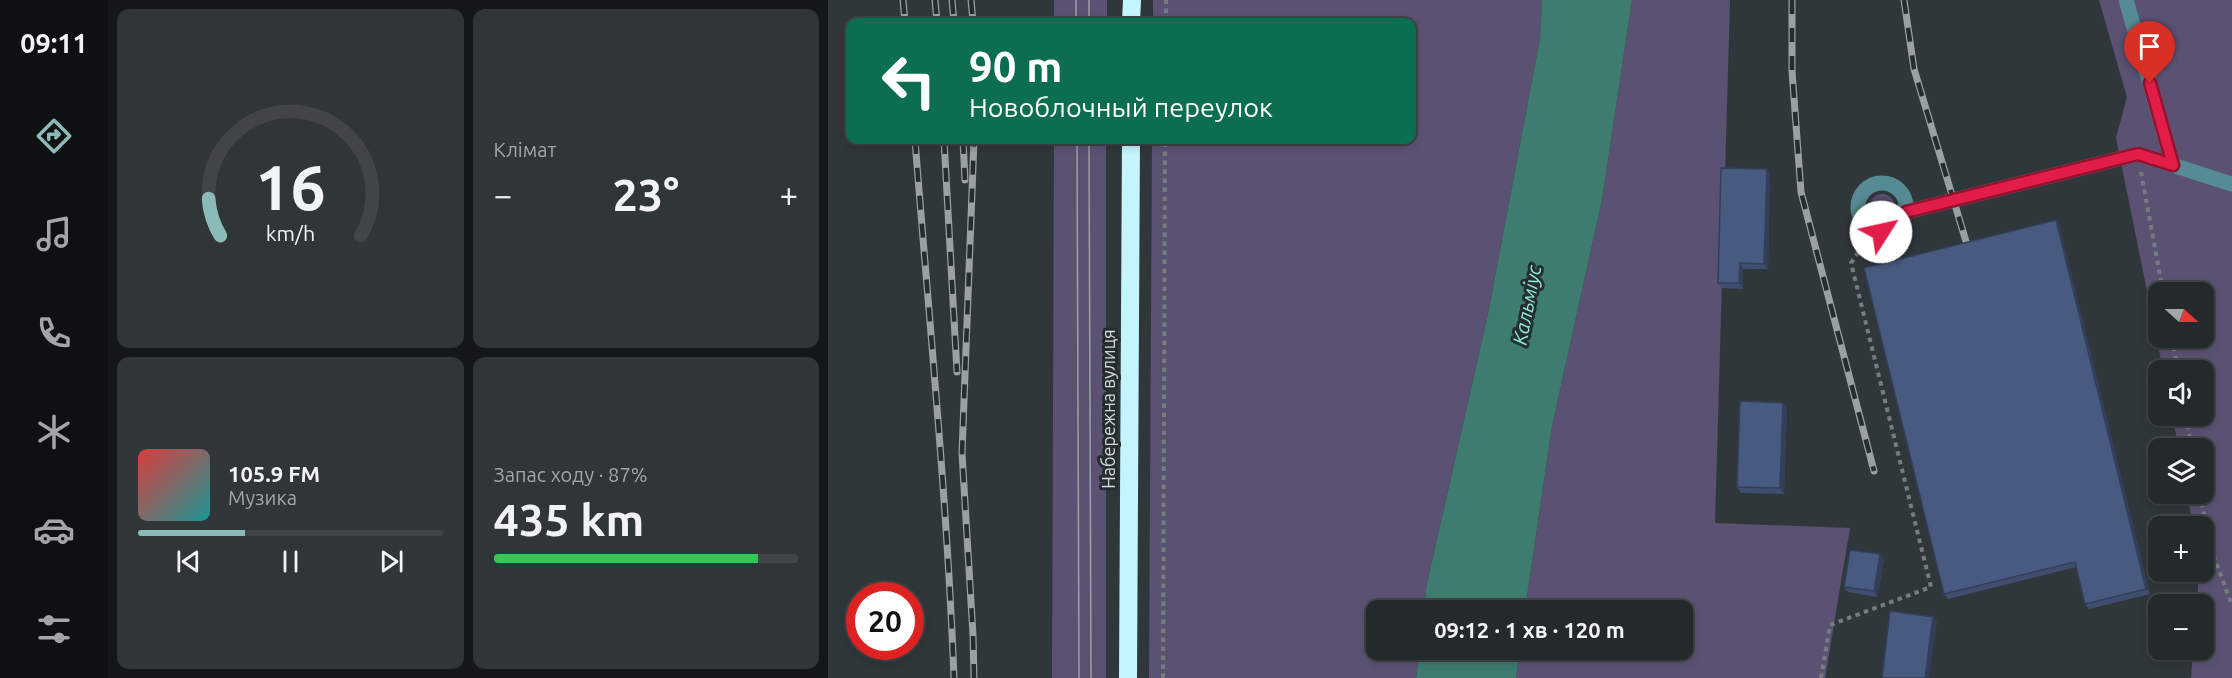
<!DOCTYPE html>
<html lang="uk">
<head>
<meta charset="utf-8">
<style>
	:root { --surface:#24292c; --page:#303538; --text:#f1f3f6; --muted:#a3a6a9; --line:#414548; --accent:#8bbbb9 }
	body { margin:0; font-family:Ubuntu,sans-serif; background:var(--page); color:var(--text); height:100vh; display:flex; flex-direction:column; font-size:22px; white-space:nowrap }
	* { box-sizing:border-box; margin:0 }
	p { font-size:20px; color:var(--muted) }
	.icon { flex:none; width:33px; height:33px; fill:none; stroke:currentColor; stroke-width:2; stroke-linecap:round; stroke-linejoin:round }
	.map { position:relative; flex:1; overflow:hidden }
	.drawer { display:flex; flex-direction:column; gap:9px; padding:9px; background:#141718; width:720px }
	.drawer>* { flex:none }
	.hud { position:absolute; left:18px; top:18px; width:570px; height:126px; border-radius:12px; box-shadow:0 3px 9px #0003,0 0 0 2px var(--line); background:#0b6e4f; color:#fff; overflow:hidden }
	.needle { width:39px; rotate:111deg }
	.fabs { position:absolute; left:1320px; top:282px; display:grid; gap:12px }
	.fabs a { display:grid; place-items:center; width:66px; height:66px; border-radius:12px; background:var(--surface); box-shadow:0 3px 9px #0003,0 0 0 2px var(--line); font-size:30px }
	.speed { position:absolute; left:18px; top:582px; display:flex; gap:12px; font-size:30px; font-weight:700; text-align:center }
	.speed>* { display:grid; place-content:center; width:78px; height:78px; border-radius:50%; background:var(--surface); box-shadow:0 3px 9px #0003,0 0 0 2px var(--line); line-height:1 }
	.speed .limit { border:9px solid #d22; background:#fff; color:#111 }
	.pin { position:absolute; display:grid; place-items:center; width:51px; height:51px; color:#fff; margin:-62px -26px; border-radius:50% 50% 50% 0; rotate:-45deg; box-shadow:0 0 6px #0007 }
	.pin .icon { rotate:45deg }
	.me { position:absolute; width:66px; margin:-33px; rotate:55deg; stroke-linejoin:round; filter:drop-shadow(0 0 4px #0008) }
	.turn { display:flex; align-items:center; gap:21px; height:126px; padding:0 24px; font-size:27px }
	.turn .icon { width:78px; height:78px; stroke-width:2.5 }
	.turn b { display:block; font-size:42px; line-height:51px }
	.big { font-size:45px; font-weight:700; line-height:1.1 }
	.drawer .card { flex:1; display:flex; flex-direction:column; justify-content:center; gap:9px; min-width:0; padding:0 21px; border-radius:12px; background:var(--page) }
	.drawer .dial { align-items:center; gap:0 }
	.dial svg { height:156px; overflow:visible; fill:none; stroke:var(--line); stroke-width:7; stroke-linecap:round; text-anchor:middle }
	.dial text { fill:var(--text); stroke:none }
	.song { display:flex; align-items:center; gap:18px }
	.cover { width:72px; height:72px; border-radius:9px; background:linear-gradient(135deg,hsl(0 70% 55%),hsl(180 70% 35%)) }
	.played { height:6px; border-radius:3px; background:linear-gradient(90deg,var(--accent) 35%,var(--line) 35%) }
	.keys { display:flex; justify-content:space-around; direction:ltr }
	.heat { display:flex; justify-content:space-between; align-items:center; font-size:33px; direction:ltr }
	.charge { height:9px; border-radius:4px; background:linear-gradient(90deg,#34c759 87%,var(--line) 0) }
	.drawer .tiles { flex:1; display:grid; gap:9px; grid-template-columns:repeat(2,1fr) }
	.trip { position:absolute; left:538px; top:600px; width:327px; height:60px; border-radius:12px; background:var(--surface); box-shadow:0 3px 9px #0003,0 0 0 2px var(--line); font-weight:700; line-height:60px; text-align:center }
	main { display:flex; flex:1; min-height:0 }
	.tab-bar { display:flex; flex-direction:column; width:108px; justify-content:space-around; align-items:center; background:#0e1012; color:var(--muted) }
	.tab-bar .icon { width:42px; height:42px }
	.tab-bar .active { color:var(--accent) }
	.tab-bar b { font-size:27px; color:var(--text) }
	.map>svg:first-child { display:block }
	.green { fill:#5b5273; fill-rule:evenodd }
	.water { fill:#3e7c6f }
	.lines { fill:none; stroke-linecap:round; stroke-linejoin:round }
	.path { stroke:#767c80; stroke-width:4; stroke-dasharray:4.5 4.5; stroke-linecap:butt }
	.minor { stroke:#578b93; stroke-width:15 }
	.highway { stroke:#c4f5fc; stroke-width:18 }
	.tram { stroke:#9aa0a3; stroke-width:1.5 }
	.rail-casing { stroke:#9aa0a3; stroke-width:7 }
	.rail { stroke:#262d31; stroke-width:4.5; stroke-dasharray:14; stroke-linecap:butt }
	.wall { fill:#3f4d6f }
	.shaded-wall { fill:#333f5a }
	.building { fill:#495a81; stroke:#333f5a; stroke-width:1.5 }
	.route-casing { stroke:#92132f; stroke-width:15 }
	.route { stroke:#e11d48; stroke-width:10 }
	.labels { text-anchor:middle; stroke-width:6; stroke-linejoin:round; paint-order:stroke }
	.street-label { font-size:18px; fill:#d4d9db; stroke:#262d31 }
	.water-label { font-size:20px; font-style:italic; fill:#8becd8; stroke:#262d31 }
</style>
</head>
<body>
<main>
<nav class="tab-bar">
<b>09:11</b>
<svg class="icon active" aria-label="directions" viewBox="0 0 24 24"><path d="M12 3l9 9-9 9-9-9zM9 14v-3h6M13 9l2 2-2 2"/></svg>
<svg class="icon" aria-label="music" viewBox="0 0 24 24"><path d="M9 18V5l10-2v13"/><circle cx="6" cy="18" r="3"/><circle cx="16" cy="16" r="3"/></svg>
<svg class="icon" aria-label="phone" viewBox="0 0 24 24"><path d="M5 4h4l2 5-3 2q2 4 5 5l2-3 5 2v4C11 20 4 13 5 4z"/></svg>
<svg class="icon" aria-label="climate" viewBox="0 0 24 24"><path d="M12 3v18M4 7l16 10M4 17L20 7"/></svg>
<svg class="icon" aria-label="car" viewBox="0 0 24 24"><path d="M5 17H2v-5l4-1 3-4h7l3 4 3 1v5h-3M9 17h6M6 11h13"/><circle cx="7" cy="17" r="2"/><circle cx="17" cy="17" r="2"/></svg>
<svg class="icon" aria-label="filters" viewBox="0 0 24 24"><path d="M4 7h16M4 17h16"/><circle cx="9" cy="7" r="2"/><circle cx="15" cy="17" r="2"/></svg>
</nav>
<section class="drawer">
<div class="tiles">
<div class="card dial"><svg viewBox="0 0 100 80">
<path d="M14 69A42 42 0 1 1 86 69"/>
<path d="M14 69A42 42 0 0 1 8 50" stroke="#8bbbb9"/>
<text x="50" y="56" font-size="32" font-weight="700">16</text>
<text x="50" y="72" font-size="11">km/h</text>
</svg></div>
<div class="card"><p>Клімат</p>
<div class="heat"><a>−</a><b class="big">23°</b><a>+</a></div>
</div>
<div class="card">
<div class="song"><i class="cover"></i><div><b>105.9 FM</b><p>Музика</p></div></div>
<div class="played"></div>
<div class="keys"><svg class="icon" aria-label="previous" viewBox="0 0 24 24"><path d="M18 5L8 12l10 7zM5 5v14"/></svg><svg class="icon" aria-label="pause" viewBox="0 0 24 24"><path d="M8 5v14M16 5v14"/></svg><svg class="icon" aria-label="next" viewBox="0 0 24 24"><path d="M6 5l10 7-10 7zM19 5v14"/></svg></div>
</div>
<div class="card"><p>Запас ходу · 87%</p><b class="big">435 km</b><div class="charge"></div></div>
</div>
</section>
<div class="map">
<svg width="1404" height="678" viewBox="0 0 1404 678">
	<rect width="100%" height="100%" fill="#30373b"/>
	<g class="green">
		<rect x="226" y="0" width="53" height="22"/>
		<path d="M 325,0 L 714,0 L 712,38 L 660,314 L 598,588 L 596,610 L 549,610 L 549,650 L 592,650 L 588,678 L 321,678 L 324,140 L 584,140 L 584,22 L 325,22 Z"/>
		<path d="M 804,0 L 902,0 L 887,523 L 1022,528 L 997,678 L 688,678 L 692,650 L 855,650 L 855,610 L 697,610 L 724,426 L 774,200 Z"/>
		<path d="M 1271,0 L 1404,0 L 1404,678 L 1363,678 L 1365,650 L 1376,650 L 1376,604 L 1369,604 L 1371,572 L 1376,572 L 1376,526 L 1365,526 L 1359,494 L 1376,494 L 1376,448 L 1351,448 L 1344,416 L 1376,416 L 1376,370 L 1335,370 L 1288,138 L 1299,97 ZM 1330,292 L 1376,292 L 1376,338 L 1330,338 Z"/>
		<path d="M 226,140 L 278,140 L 278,678 L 224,678 Z"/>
		<circle cx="1054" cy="207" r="13"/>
	</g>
	<g class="water">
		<path d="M 714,0 L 804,0 L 774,200 L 724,426 L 697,610 L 596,610 L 598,588 L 660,314 L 712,38 Z"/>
		<path d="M 592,650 L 692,650 L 688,678 L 588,678 Z"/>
	</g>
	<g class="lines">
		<g class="path">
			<path d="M 338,22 L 338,0"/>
			<path d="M 1313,172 L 1335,292"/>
			<path d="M 1344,338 L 1350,370"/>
			<path d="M 1358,416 L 1364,448"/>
			<path d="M 1372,494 L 1382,545 L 1404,606"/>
			<path d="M 335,678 L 337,140"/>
			<path d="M 993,678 L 1002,625 L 1103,587 L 1023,263 L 1045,230"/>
		</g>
		<g class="minor">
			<path d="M 1298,0 L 1345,165"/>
			<circle cx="1054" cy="207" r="24"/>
			<path d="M 1078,212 L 1310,154 L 1404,184"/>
		</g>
		<g class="highway">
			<path d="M 303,22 L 304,0"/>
			<path d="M 300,678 L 303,140"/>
		</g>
		<g class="tram">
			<path d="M 248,0 L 248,22"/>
			<path d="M 261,0 L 261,22"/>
			<path d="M 249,140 L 251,678"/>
			<path d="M 261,140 L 263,678"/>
		</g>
		<g class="rail-casing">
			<g id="rail">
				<path d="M 75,0 L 77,22"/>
				<path d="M 107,0 L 109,22"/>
				<path d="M 124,0 L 126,22"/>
				<path d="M 143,0 L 145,22"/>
				<path d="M 964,0 L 964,71 L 973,192 L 1046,471"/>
				<path d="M 1076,0 L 1086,69 L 1140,248"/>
				<path d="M 87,140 C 101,319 119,498 126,678"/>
				<path d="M 116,140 L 129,372"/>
				<path d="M 135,140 L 137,180"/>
				<path d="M 146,678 L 145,635 L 134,453 L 146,140"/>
			</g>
		</g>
		<use href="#rail" class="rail"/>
	</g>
	<g class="wall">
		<path d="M 939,169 L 942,174 L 940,269 L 915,269 L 915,289 L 894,288 L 890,283 Z"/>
		<path d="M 1228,220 L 1231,225 L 1322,594 L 1261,609 L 1257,604 L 1248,567 L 1120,599 L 1116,594 Z"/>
		<path d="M 959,408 L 956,494 L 913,493 L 909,487 Z"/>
		<path d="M 1056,560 L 1049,597 L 1020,592 L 1016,587 Z"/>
	</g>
	<g class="shaded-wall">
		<path d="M 939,169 L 942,174 L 940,269 L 936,264 Z"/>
		<path d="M 1228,220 L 1231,225 L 1322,594 L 1318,589 Z"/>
		<path d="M 912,263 L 915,269 L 915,289 L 911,283 Z"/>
		<path d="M 955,403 L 959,408 L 956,494 L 952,488 Z"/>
		<path d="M 1052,554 L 1056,560 L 1049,597 L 1046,591 Z"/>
		<path d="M 1105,617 L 1109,622 L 1101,678 L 1097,678 Z"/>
	</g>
	<g class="building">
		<path d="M 893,168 L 939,169 L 936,264 L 912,263 L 911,283 L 890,283 Z"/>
		<path d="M 1228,220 L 1318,589 L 1257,604 L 1247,562 L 1116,594 L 1036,268 Z"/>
		<path d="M 912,401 L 955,403 L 952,488 L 909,487 Z"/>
		<path d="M 1022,550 L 1052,554 L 1046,591 L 1016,587 Z"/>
		<path d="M 1062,611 L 1105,617 L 1097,678 L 1054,678 Z"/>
	</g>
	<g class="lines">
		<g class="route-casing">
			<path id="route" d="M 1053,232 C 1066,230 1073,224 1078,212 L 1310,154 L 1345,165 L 1322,83"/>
		</g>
		<use href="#route" class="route"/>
	</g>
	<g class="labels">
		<g class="street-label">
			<text transform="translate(281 409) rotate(-90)" y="6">Набережна вулиця</text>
		</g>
		<g class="water-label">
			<text transform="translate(699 305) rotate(-79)" y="7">Кальміус</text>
		</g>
	</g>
</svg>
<div class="fabs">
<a><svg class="needle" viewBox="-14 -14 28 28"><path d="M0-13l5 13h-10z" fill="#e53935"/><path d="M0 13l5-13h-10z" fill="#a3a6a9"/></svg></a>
<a><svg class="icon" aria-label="sound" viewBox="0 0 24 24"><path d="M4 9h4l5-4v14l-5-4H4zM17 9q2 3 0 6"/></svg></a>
<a><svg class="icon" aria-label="layers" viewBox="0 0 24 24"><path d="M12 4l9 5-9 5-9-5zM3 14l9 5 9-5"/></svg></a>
<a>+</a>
<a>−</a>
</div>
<div class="speed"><div class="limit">20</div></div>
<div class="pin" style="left:1322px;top:83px;background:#d93025"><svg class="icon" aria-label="arrive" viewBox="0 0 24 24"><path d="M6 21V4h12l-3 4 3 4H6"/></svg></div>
<svg class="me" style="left:1053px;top:232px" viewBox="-20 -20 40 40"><circle r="19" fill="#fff"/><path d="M0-13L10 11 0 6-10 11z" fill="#e11d48"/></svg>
<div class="trip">09:12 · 1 хв · 120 m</div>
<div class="hud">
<div class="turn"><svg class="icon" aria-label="left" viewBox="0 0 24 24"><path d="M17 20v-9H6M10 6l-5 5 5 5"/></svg><div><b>90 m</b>Новоблочный переулок</div></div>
</div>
</div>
</main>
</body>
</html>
